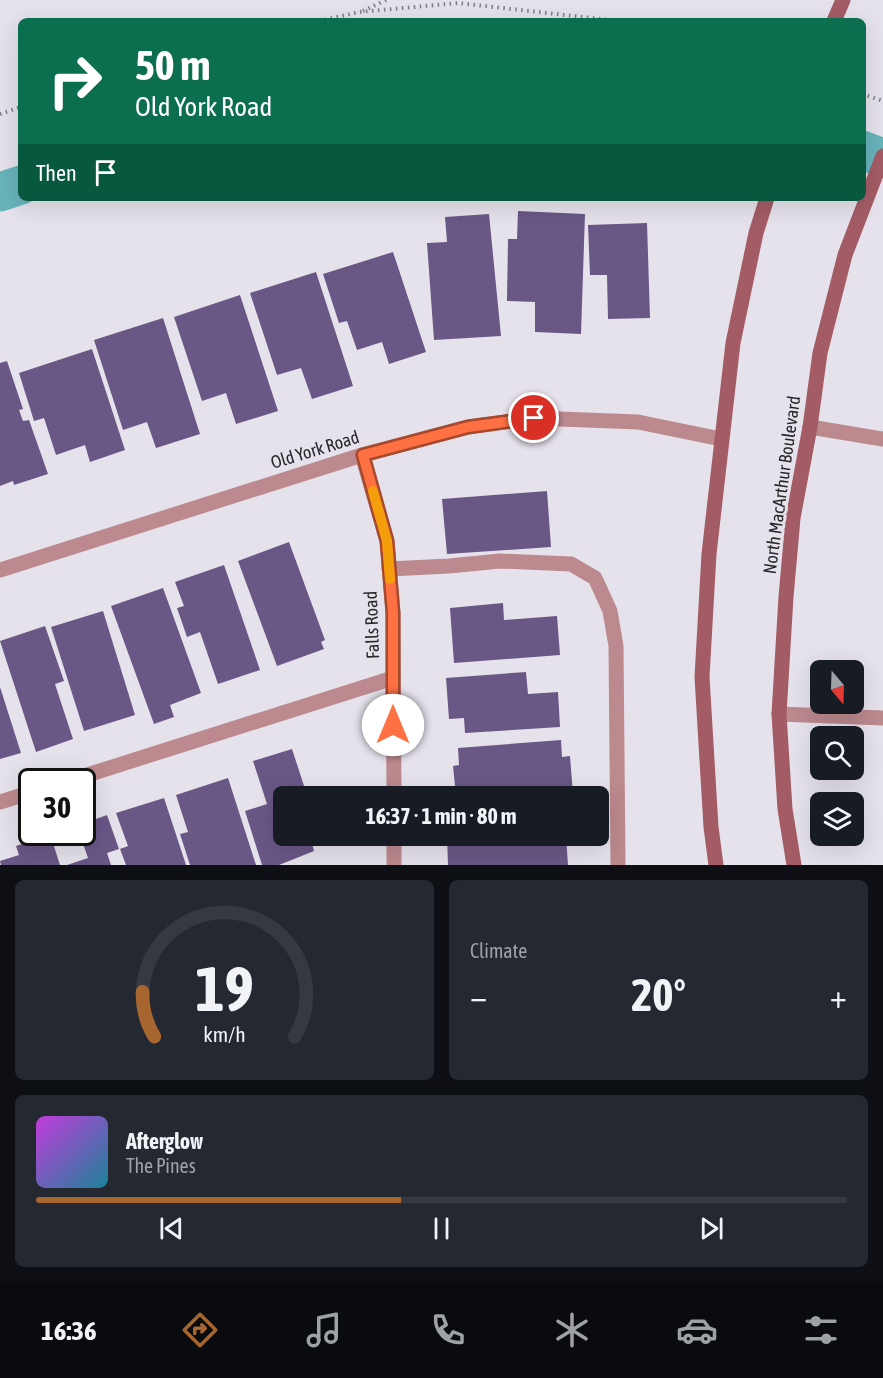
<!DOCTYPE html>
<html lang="en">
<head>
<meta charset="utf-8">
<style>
	:root { --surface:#171b24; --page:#242831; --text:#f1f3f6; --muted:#9ea1a6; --line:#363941; --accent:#a76630 }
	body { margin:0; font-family:"Asap Condensed",sans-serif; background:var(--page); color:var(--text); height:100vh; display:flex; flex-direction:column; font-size:22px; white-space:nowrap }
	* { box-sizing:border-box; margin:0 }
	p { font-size:20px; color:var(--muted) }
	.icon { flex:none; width:33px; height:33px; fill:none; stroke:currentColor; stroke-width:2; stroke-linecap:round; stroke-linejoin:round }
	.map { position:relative; height:865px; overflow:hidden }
	.panel { display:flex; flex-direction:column; gap:15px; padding:15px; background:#0d0f14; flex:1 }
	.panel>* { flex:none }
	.top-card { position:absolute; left:18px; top:18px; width:848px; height:183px; border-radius:9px; box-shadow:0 6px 24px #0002; background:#0b6e4f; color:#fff; overflow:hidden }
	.needle { width:39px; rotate:161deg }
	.tools { position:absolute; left:810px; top:660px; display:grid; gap:12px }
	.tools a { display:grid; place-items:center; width:54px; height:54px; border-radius:9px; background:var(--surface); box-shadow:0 6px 24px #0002; font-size:30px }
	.speed { position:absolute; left:18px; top:768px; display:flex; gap:12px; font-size:30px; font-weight:700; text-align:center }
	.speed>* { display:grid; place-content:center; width:78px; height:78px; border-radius:50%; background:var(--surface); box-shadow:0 6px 24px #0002; line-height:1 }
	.speed .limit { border:3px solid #111; border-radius:9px; background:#fff; color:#111 }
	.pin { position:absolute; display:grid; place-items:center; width:51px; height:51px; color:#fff; margin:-26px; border:3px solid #fff; border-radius:50%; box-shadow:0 2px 6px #0007 }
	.me { position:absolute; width:66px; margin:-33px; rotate:0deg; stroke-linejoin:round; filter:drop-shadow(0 0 4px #0008) }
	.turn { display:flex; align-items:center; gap:21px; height:126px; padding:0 18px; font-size:27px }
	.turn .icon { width:78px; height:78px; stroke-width:2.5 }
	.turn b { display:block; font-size:42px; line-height:51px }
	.then { display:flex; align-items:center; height:57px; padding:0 18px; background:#0003; gap:12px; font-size:22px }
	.big { font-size:45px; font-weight:700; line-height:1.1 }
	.panel .widget { flex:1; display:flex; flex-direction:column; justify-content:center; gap:9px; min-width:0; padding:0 21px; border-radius:9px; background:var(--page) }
	.panel .dial { align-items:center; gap:0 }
	.dial svg { height:156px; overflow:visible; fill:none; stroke:var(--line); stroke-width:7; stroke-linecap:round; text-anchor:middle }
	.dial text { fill:var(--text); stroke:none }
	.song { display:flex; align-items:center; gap:18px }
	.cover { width:72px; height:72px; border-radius:9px; background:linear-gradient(135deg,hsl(290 70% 55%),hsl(190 70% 35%)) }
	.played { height:6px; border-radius:3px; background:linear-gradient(90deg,var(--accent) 45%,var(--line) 45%) }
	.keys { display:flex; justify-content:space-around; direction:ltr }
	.heat { display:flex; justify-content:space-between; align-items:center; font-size:33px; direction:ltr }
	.panel .tiles { flex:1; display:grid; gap:15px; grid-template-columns:1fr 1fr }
	.widget:last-child { grid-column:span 2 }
	.trip { position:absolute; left:273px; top:786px; width:336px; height:60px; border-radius:9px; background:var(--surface); box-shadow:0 6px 24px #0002; font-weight:700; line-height:60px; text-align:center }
	.tab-bar { display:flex; height:96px; justify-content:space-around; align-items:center; background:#090b0e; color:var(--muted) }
	.tab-bar .icon { width:42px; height:42px }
	.tab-bar .selected { color:var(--accent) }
	.tab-bar b { font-size:27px; color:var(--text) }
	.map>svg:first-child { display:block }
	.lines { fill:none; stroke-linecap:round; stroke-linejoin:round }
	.canal { stroke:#68b3bb; stroke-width:39 }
	.building { fill:#695786 }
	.path { stroke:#7f7d83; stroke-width:4; stroke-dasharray:1.5 4.5; stroke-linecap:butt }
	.service { stroke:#bb898e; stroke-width:15 }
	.minor { stroke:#bb898e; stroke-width:15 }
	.secondary { stroke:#a35c65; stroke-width:15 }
	.route-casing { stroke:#a6492c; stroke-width:15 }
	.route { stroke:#ff7043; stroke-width:10 }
	.slow { stroke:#f59e0b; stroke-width:10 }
	.labels { text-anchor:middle; stroke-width:6; stroke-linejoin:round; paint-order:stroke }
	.street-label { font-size:18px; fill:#28272a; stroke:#e6e2ec }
</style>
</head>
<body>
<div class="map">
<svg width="883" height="865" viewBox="0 0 883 865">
	<rect width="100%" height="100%" fill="#e6e2ec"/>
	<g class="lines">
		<g class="canal">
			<path d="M 862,150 L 883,158"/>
			<path d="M 0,192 L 21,185"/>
		</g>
	</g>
	<g class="building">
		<path d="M 518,211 L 585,214 L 581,334 L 535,332 L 535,302 L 507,301 L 508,239 L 517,239 Z"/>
		<path d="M 489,214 L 501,336 L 434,340 L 427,243 L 447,242 L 445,217 Z"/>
		<path d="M 647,223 L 650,318 L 608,319 L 607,275 L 590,275 L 588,225 Z"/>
		<path d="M 393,252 L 426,352 L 389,364 L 382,342 L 357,350 L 347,321 L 339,323 L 323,274 Z"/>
		<path d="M 316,272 L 353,386 L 312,399 L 301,368 L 277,375 L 250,293 Z"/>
		<path d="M 240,295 L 278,411 L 236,424 L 226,393 L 202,401 L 174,317 Z"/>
		<path d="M 163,318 L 200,434 L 156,448 L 147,422 L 123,430 L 94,340 Z"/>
		<path d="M 92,349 L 125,450 L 90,462 L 85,445 L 56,455 L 44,418 L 34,421 L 19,373 Z"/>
		<path d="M 7,361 L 23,409 L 19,410 L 23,421 L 29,420 L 48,474 L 14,485 L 13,481 L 0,486 L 0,363 Z"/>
		<path d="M 547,491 L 551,547 L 447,554 L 442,499 Z"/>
		<path d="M 289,542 L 325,640 L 321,642 L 324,649 L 277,666 L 238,561 Z"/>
		<path d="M 224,565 L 260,670 L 218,684 L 200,632 L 187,637 L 177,608 L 184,606 L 175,582 Z"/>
		<path d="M 163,588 L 201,693 L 170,705 L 174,717 L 154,724 L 111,606 Z"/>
		<path d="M 503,603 L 504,620 L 557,616 L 560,655 L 454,663 L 450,608 Z"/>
		<path d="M 103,611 L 135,715 L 84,731 L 51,627 Z"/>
		<path d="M 45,626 L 64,681 L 55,684 L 73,739 L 36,752 L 0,641 Z"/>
		<path d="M 526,672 L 528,694 L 558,692 L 560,727 L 465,733 L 464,718 L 449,719 L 446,678 Z"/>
		<path d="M 0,687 L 21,753 L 0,759 Z"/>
		<path d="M 561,740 L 562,757 L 570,756 L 573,794 L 546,796 L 456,796 L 453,766 L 459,765 L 458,748 Z"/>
		<path d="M 292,749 L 306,792 L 297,795 L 297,796 L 284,796 L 284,836 L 310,836 L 314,851 L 279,865 L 262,865 L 245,811 L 267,804 L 253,761 Z"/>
		<path d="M 228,778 L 256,865 L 190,865 L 180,834 L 188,832 L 176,795 Z"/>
		<path d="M 164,798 L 186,865 L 126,865 L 120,849 L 128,846 L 116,813 Z"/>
		<path d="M 107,815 L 119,849 L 107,853 L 111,865 L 67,865 L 88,858 L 79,832 L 82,832 L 82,824 Z"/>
		<path d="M 50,834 L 60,865 L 1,865 L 0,861 L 19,855 L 16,846 Z"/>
		<path d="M 447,836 L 566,836 L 568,865 L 448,865 Z"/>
	</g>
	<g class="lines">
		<g class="path">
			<path d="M 363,11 L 386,0"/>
			<path d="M 319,21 L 359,12 L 458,3 L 619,21"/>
			<path d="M 862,94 L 883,101"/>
			<path d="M 0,114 L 21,107"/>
		</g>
		<g class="service">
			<path d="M 810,427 L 883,439"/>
			<path d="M 389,569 L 449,566 L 500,561 L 571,564 L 595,578 L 610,611 L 616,646 L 618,865"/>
			<path d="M 779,714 L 883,718"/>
			<path d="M 65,782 L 393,678"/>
			<path d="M 0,802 L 32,792"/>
		</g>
		<g class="minor">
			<path d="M 362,455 L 387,541 L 393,613 L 394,796"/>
			<path d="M 0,570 L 362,455 L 468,427 L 534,418 L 638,422 L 721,439"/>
			<path d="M 394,836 L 394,865"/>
		</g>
		<g class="secondary">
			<path d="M 834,21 L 843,0"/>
			<path d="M 716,865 L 711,827 L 702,677 L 709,554 L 733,343 L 756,233 L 767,198"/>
			<path d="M 794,865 L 785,809 L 779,714 L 786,597 L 793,518 L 810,427 L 820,353 L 845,255 L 883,156"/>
		</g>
	</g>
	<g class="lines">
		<g class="route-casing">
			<path id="route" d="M 393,725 L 393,613 L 387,541 L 363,455 L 468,427 L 534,418"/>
		</g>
		<use href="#route" class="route"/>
		<path class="slow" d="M 373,491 L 387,541 L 390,579"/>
	</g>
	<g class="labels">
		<g class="street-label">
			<text transform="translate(315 450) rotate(-17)" y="6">Old York Road</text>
			<text transform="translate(782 485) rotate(-82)" y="6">North MacArthur Boulevard</text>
			<text transform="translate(372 625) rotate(-92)" y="6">Falls Road</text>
		</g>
	</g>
</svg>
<div class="tools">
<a><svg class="needle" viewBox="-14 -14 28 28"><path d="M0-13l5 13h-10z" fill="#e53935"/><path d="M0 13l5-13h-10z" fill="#9ea1a6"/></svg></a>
<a><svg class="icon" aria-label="search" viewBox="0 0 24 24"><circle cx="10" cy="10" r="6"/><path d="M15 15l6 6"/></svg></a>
<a><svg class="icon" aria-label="layers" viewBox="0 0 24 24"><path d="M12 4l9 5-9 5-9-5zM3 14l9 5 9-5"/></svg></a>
</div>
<div class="speed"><div class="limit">30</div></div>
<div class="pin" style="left:534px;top:418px;background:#d93025"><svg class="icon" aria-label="arrive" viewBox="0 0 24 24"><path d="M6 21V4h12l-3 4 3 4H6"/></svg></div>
<svg class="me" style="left:393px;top:725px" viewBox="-20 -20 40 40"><circle r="19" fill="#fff"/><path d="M0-13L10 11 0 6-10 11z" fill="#ff7043"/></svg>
<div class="trip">16:37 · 1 min · 80 m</div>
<div class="top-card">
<div class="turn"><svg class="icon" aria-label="right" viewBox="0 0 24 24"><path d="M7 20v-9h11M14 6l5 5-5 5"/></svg><div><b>50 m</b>Old York Road</div></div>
<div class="then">Then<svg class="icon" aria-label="arrive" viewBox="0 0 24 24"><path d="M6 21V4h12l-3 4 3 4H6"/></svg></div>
</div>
</div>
<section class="panel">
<div class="tiles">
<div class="widget dial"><svg viewBox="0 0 100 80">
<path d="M14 69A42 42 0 1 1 86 69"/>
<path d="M14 69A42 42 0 0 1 8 46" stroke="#a76630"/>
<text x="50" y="56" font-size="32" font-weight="700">19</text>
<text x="50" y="72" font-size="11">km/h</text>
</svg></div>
<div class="widget"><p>Climate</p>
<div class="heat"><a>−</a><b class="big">20°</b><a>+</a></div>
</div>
<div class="widget">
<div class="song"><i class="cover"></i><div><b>Afterglow</b><p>The Pines</p></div></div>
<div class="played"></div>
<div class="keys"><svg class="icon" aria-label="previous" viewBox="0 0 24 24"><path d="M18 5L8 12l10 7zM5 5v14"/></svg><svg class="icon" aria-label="pause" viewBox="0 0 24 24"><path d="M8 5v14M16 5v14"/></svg><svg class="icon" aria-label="next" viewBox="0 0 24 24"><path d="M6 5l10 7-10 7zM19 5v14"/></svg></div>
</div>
</div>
</section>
<nav class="tab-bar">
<b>16:36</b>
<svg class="icon selected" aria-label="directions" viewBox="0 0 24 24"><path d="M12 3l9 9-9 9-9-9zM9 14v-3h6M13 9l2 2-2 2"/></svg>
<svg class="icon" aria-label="music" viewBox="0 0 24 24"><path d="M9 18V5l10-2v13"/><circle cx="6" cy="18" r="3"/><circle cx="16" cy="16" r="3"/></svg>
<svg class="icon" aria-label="phone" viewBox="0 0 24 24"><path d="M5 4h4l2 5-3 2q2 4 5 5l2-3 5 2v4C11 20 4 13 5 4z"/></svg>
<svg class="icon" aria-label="climate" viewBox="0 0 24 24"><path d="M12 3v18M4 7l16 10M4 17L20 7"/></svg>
<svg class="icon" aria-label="car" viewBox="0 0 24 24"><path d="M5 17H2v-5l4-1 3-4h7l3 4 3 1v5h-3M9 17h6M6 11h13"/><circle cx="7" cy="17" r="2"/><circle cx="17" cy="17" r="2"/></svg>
<svg class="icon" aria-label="filters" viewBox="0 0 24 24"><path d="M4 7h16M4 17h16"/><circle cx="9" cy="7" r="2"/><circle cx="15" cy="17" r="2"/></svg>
</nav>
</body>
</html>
